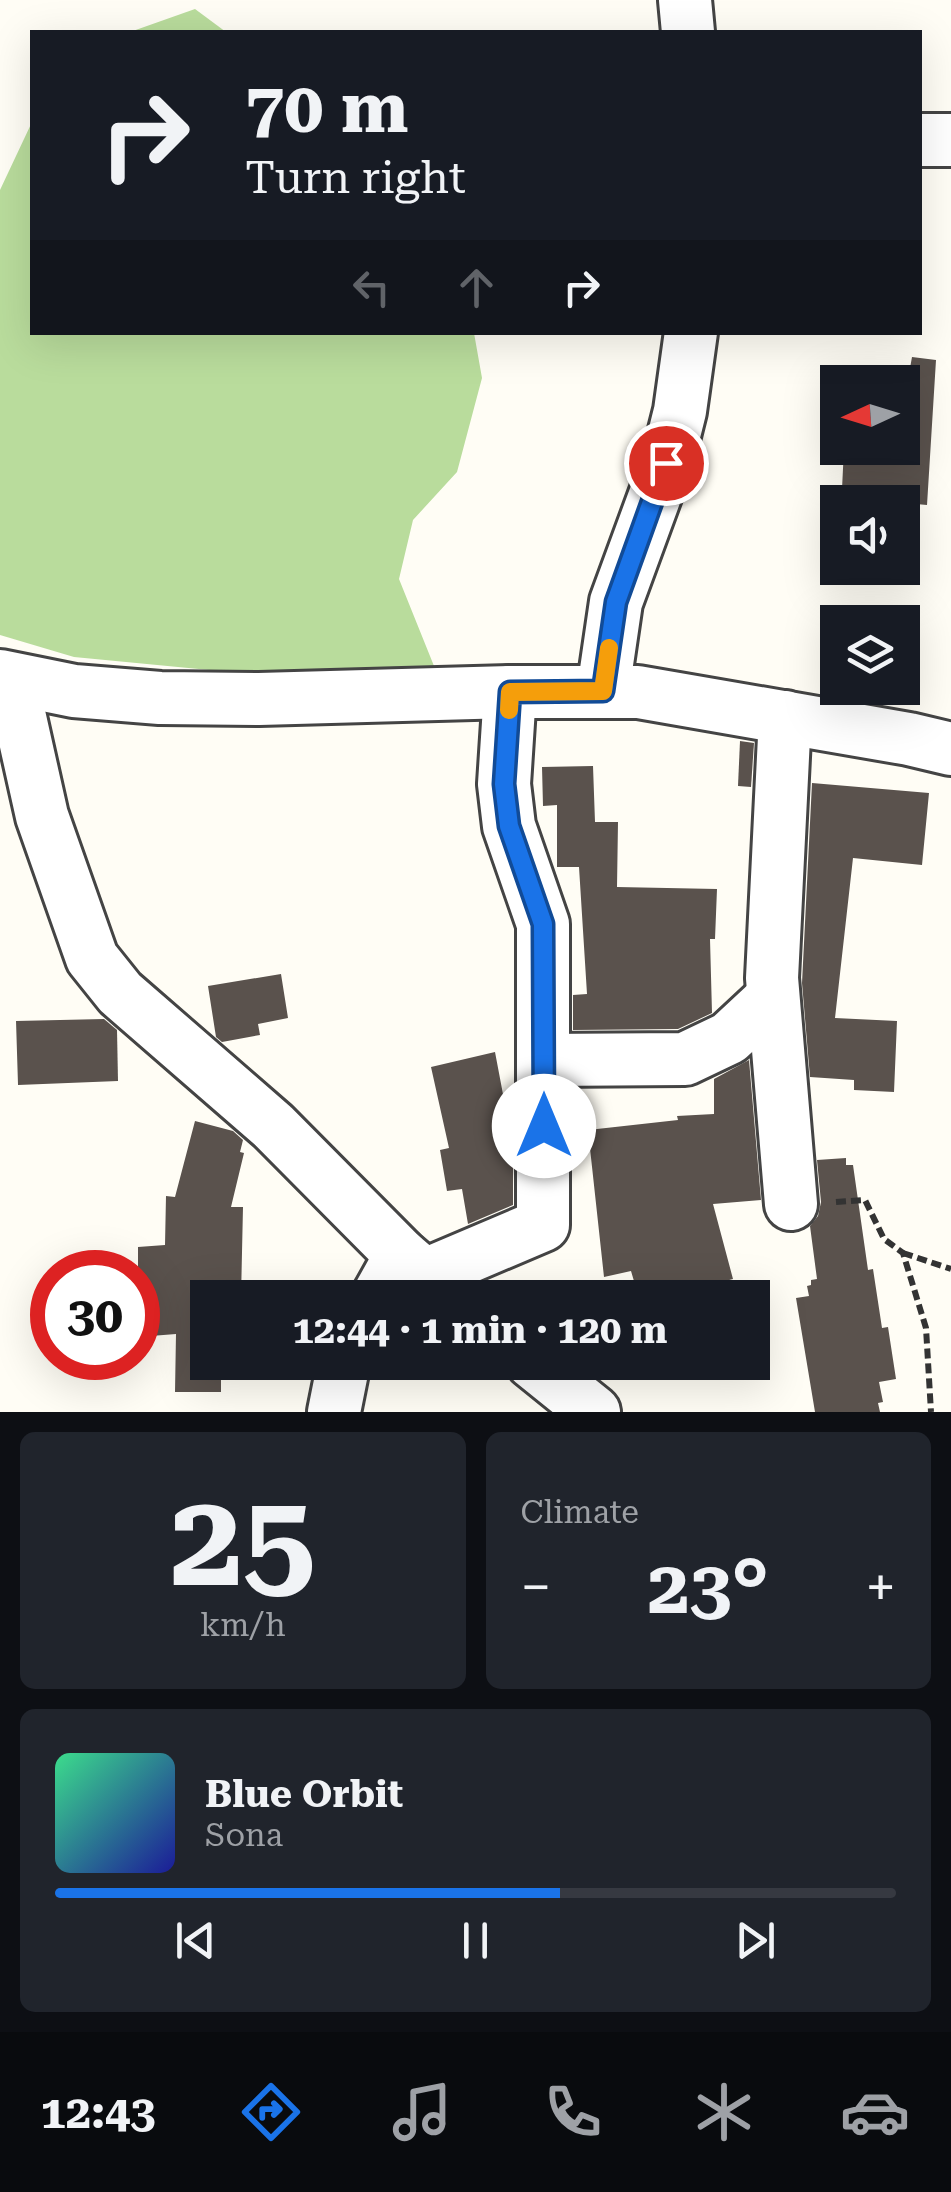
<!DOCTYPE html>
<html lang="en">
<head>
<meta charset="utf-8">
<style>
	:root { --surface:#171b24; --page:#20242c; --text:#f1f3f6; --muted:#9ea1a6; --line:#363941; --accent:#1a73e8 }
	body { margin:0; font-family:"Roboto Serif",serif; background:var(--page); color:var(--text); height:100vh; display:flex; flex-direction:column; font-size:38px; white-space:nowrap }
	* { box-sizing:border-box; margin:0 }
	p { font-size:32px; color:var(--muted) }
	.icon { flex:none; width:55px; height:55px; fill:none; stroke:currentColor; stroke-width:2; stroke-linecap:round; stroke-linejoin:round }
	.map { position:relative; height:1412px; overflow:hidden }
	.details { display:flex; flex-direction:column; gap:20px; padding:20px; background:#0d0f14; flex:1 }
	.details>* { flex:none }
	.guide { position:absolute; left:30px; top:30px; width:892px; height:305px; border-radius:0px; box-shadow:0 10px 40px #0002; background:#171b24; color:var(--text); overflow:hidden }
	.needle { width:65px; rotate:266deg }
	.tools { position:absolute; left:820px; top:365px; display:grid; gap:20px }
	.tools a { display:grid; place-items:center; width:100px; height:100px; border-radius:0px; background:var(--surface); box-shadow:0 10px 40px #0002; font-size:50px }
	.speed { position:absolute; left:30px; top:1250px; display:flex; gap:20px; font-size:50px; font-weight:700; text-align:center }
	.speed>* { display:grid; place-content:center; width:130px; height:130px; border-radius:50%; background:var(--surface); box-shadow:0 10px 40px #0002; line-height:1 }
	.speed .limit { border:15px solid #d22; background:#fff; color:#111 }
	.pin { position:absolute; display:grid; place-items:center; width:85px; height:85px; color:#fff; margin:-42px; border:5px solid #fff; border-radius:50%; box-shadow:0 2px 10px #0007 }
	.me { position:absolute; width:110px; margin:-55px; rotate:0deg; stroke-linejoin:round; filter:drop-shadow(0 0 8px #0008) }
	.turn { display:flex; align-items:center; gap:35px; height:210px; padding:0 50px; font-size:45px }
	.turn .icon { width:130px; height:130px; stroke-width:2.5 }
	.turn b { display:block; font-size:70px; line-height:85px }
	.lanes { display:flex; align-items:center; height:95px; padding:0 50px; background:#0003; justify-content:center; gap:50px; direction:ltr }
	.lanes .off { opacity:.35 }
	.big { font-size:75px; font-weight:700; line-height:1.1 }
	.details .card { flex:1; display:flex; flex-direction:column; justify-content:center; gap:15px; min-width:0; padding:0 35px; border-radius:15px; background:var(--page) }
	.details .dial { align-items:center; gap:0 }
	.dial b { font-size:130px; line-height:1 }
	.song { display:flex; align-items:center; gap:30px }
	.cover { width:120px; height:120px; border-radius:15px; background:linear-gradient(135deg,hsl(150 70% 55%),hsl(240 70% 35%)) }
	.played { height:10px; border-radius:5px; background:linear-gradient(90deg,var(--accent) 60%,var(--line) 60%) }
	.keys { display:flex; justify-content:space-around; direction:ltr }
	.heat { display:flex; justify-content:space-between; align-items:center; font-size:55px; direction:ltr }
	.details .tiles { flex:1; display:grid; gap:20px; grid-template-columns:1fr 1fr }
	.card:last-child { grid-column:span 2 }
	.trip { position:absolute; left:190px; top:1280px; width:580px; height:100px; border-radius:0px; background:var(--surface); box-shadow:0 10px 40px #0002; font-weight:700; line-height:100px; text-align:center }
	.dock { display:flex; height:160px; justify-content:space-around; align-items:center; background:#090b0e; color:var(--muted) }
	.dock .icon { width:70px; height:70px }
	.dock .on { color:var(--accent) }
	.dock b { font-size:45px; color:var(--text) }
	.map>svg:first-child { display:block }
	.forest { fill:#b9dc9c }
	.building { fill:#5a524d }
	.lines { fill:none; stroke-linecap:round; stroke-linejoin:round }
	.street-casing { stroke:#444; stroke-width:58 }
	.path { stroke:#333; stroke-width:6; stroke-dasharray:10 5; stroke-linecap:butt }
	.street { stroke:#fff; stroke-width:52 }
	.route-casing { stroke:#114b97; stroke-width:25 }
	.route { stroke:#1a73e8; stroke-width:18 }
	.slow { stroke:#f59e0b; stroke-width:18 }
</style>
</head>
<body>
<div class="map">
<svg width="951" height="1412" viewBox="0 0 951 1412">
	<rect width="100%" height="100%" fill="#fffdf5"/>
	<g class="forest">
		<path d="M 195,9 L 226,32 L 130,32 Z"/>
		<path d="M 32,122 L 32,332 L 474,333 L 482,378 L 457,472 L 413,520 L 399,579 L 434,666 L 260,675 L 74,657 L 0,635 L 0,190 Z"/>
	</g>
	<g class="building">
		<path d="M 912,357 L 936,360 L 927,505 L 894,502 L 895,492 L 842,489 L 844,448 L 902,448 L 902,413 Z"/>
		<path d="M 740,741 L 754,743 L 751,787 L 738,786 Z"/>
		<path d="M 593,766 L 595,822 L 618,822 L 617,887 L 717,889 L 715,939 L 710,939 L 712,1013 L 678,1029 L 573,1030 L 573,995 L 587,994 L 579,867 L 557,867 L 557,805 L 543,806 L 542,767 Z"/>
		<path d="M 812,783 L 929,793 L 922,865 L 853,858 L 835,1018 L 897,1021 L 894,1092 L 854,1090 L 854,1080 L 810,1077 L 802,983 Z"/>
		<path d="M 281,974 L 288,1018 L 258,1024 L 260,1035 L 222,1042 L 216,1037 L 208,986 Z"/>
		<path d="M 104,1019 L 117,1030 L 118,1081 L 18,1085 L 16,1021 Z"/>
		<path d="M 495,1052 L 513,1147 L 513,1205 L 468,1224 L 462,1189 L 447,1191 L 440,1150 L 449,1148 L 431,1067 Z"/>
		<path d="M 749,1060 L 761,1200 L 713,1204 L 733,1279 L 660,1298 L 639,1298 L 631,1271 L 604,1277 L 588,1130 L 678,1120 L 677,1116 L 714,1114 L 714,1079 Z"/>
		<path d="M 195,1121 L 233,1131 L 243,1140 L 240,1152 L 244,1153 L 231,1207 L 243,1207 L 241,1298 L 208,1298 L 208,1362 L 221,1362 L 221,1392 L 175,1392 L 176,1334 L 138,1337 L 138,1247 L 165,1245 L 166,1196 L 175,1197 Z"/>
		<path d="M 846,1158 L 846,1165 L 853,1165 L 868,1270 L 873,1269 L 882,1328 L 888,1327 L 896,1379 L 879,1382 L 883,1402 L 878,1403 L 880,1412 L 815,1412 L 796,1298 L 809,1296 L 807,1286 L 811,1285 L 811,1280 L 817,1279 L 810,1226 L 818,1216 L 821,1202 L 817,1160 Z"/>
	</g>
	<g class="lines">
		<g class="street-casing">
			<g id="street">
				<path d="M 685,0 L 688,32"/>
				<path d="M 920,140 L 951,140"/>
				<path d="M 0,676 L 74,691 L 160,698 L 259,699 L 510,692 L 638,692 L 909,739 L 951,749"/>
				<path d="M 15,681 L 19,713 L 42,816 L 92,958 L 120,993 L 273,1126 L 401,1255 L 451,1298"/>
				<path d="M 603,691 L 616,602 L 667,463 L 680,411 L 691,332"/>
				<path d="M 785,717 L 772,978 L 791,1204"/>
				<path d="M 544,1060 L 685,1059 L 729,1038 L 773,997"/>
				<path d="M 423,1276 L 543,1225 L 543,924 L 509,826 L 504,784 L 510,692"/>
				<path d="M 377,1298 L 401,1255"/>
				<path d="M 532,1362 L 594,1412"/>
				<path d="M 334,1412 L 344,1362"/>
			</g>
		</g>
		<g class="path">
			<path d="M 836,1202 L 865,1200 L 884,1239 L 903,1253 L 926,1328 L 931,1412"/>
			<path d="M 903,1253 L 951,1269"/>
		</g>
		<use href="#street" class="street"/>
	</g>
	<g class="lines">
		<g class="route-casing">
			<path id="route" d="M 544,1126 L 543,924 L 509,826 L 504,784 L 510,692 L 603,691 L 616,602 L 666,463"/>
		</g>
		<use href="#route" class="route"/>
		<path class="slow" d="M 509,710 L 510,692 L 603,691 L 609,648"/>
	</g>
</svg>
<div class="tools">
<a><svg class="needle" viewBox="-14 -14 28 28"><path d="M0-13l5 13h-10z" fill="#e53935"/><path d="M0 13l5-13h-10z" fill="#9ea1a6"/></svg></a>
<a><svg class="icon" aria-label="sound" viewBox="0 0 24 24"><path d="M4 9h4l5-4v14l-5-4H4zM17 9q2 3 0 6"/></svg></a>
<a><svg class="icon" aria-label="layers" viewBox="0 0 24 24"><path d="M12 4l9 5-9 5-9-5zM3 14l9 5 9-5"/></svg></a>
</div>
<div class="speed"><div class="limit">30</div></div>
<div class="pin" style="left:666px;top:463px;background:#d93025"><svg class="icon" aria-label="arrive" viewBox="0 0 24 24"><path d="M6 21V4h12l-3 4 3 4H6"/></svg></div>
<svg class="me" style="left:544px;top:1126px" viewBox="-20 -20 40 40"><circle r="19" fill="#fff"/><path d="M0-13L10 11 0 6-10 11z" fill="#1a73e8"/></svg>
<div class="trip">12:44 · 1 min · 120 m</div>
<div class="guide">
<div class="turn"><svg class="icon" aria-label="right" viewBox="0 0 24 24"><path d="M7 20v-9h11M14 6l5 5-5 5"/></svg><div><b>70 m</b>Turn right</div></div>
<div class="lanes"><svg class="icon off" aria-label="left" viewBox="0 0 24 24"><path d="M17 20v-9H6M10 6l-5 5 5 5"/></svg><svg class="icon off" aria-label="ahead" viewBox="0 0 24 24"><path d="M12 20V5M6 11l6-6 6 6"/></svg><svg class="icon" aria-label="right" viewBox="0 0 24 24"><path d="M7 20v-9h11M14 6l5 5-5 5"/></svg></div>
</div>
</div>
<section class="details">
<div class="tiles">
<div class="card dial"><b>25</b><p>km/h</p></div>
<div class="card"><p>Climate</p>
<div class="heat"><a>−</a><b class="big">23°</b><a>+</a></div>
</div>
<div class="card">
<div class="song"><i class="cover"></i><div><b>Blue Orbit</b><p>Sona</p></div></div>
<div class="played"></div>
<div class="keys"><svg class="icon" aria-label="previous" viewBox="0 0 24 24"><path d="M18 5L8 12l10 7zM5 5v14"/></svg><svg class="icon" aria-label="pause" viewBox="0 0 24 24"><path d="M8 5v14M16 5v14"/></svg><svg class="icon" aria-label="next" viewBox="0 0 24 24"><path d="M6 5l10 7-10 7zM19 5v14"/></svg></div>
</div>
</div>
</section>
<nav class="dock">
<b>12:43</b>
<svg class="icon on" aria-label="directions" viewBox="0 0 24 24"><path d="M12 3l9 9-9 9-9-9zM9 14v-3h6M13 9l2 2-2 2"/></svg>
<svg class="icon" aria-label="music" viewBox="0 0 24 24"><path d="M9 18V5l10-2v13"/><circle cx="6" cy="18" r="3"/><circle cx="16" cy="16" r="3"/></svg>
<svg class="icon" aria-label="phone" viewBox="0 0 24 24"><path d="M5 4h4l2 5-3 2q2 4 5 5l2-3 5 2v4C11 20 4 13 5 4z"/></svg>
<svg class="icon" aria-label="climate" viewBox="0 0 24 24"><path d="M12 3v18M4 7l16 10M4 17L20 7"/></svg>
<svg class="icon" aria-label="car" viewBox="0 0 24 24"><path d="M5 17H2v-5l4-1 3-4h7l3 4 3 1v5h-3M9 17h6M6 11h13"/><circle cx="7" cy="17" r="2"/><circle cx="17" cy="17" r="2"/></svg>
</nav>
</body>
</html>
